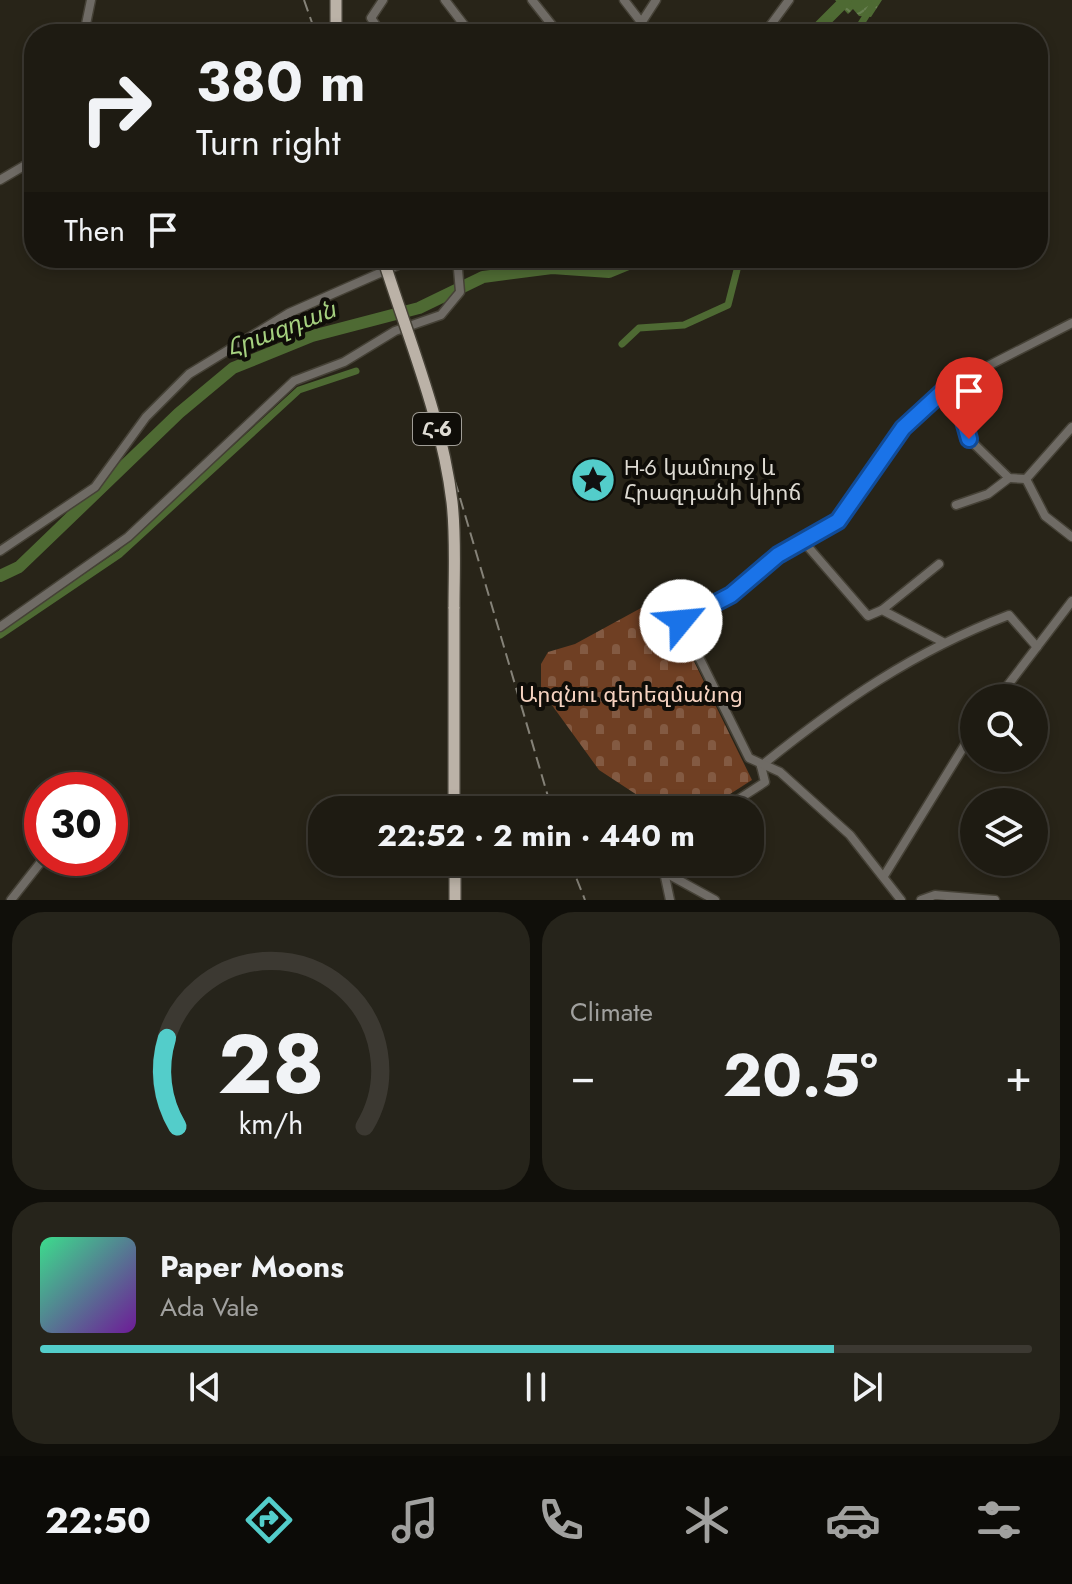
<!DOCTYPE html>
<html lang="en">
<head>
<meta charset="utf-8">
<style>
	:root { --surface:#1e1b12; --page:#26241b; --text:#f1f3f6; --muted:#a1a19f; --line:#3c3932; --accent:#53cdca }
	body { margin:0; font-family:Jost,"Noto Sans Armenian",sans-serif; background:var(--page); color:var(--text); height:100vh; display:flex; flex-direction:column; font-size:30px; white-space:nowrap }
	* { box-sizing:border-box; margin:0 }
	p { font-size:26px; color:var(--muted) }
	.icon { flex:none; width:44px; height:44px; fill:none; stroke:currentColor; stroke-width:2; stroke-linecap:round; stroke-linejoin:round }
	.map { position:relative; height:900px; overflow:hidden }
	.drawer { display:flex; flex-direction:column; gap:12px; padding:12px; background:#100f0a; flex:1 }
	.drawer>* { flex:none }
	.top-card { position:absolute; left:24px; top:24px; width:1024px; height:244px; border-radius:32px; box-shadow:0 4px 12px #0003,0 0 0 2px var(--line); background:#1e1b12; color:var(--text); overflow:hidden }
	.fabs { position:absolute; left:960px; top:684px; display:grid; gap:16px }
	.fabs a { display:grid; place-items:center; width:88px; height:88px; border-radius:50%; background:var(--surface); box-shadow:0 4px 12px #0003,0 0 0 2px var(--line); font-size:40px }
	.speed { position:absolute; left:24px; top:772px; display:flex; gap:16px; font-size:40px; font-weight:700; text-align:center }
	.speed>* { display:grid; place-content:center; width:104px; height:104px; border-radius:50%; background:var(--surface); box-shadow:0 4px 12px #0003,0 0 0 2px var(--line); line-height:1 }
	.speed .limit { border:12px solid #d22; background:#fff; color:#111 }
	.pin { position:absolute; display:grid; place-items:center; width:68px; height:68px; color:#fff; margin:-82px -34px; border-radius:50% 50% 50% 0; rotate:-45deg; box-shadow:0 0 8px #0007 }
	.pin .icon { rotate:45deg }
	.me { position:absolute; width:88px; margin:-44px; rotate:62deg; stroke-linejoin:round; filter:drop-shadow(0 0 6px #0008) }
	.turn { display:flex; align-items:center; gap:28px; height:168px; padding:0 40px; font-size:36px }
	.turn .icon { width:104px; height:104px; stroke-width:2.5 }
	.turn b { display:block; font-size:56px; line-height:68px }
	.then { display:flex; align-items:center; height:76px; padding:0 40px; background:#0003; gap:16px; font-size:30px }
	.big { font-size:60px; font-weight:700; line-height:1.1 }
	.drawer .widget { flex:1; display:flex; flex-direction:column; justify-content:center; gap:12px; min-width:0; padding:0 28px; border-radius:32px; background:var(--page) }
	.drawer .dial { align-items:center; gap:0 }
	.dial svg { height:208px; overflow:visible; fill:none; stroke:var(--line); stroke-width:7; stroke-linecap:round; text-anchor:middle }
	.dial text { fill:var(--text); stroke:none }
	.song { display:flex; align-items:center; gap:24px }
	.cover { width:96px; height:96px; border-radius:12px; background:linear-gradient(135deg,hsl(150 70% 55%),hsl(280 70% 35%)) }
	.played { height:8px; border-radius:4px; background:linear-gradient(90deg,var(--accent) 80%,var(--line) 80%) }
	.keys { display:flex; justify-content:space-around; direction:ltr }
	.heat { display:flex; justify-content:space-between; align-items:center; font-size:44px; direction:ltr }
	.drawer .tiles { flex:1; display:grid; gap:12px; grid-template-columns:1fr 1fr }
	.widget:last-child { grid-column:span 2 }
	.trip { position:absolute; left:308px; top:796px; width:456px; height:80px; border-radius:32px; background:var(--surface); box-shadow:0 4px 12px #0003,0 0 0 2px var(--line); font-weight:700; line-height:80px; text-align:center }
	.tab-bar { display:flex; height:128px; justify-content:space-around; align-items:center; background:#0c0b07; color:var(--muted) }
	.tab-bar .icon { width:56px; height:56px }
	.tab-bar .current { color:var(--accent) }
	.tab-bar b { font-size:36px; color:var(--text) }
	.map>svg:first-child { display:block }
	.cemetery { fill:url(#cemetery-stones) }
	.water { fill:url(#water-waves) }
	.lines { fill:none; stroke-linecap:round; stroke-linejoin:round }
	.canal { stroke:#4e6a33; stroke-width:7 }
	.river { stroke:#4e6a33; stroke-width:12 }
	.minor-casing { stroke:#454136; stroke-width:11 }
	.major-casing { stroke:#454136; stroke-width:14 }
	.minor { stroke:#6f6b65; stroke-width:8 }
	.major { stroke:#bbb2a7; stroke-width:11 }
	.rail { stroke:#858278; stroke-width:2; stroke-dasharray:12 6; stroke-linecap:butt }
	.major-bridge-casing { stroke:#454136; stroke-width:14; stroke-linecap:butt }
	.major-bridge { stroke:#bbb2a7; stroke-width:11 }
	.route-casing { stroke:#114b97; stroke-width:20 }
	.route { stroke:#1a73e8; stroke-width:14 }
	.labels { text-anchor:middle; stroke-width:8; stroke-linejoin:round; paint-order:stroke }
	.shield { fill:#0f0d08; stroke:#a09d96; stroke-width:2 }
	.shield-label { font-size:20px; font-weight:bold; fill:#dedbd3 }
	.poi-label { font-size:22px; fill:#dedbd3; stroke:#0f0d08; text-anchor:start }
	.park-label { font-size:22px; fill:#f5d2c0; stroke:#0f0d08 }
	.water-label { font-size:24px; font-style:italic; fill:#a5d07f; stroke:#0f0d08 }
</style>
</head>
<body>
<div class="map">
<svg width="1072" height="900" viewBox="0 0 1072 900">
	<defs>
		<pattern id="cemetery-stones" width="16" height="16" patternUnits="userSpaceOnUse" patternTransform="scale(2)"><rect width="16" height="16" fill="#6f3f23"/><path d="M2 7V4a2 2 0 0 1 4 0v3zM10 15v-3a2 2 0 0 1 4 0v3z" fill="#835a42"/></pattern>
		<pattern id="water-waves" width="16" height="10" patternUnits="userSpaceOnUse" patternTransform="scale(2)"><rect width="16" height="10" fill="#4e6a33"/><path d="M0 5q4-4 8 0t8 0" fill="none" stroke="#677f50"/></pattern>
	</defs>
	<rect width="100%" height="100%" fill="#282418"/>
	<path class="cemetery" d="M 664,600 L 752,780 L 705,810 L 660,810 L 599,770 L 541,690 L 541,664 L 548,652 L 575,644 L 652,602 Z"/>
	<path class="water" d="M 835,0 L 882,0 L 871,17 L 859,16 L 853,9 L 848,14 Z"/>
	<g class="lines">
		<g class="canal">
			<path d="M 850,34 L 859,27 L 876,0"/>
			<path d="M 622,344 L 639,328 L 684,325 L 728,305 L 740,258"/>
			<path d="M 0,635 L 120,554 L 299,390 L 356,371"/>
		</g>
		<g class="river">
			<path d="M 812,34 L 846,0"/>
			<path d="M 0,576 L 19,567 L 179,413 L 233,368 L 312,336 L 419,308 L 483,277 L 552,268 L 609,272 L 643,258"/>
		</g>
		<g class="minor-casing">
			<g id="minor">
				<path d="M 445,0 L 471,34"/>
				<path d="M 532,0 L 559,34"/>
				<path d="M 624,0 L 641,22"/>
				<path d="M 84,34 L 91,0"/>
				<path d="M 382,34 L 371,18 L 383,0"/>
				<path d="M 634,34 L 656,0"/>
				<path d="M 764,34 L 789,0"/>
				<path d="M 0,180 L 34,160"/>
				<path d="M 953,382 L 969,439 L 1009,478 L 1026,479 L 1072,427"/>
				<path d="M 1026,479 L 1045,516 L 1072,537"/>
				<path d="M 956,505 L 988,494 L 1009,478"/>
				<path d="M 803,541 L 868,616 L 882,610 L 943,642"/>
				<path d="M 0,551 L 95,487 L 146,417 L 189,374 L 289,313 L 414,258"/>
				<path d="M 882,610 L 939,564"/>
				<path d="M 0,627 L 128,537 L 294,381 L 344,362 L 395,331 L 441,315 L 460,292 L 457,258"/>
				<path d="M 998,698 L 1072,601"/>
				<path d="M 761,766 C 839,703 914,651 1009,615 L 1037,647"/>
				<path d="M 722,810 L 765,782 L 761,766"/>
				<path d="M 666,862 L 664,872 L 670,900"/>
				<path d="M 664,872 L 715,900"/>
				<path d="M 884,876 L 974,730"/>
				<path d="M 11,900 L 44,858"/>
				<path d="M 901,900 L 850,835 L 780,772 L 749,758 L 681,621 L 731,595 L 778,555 L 838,521 L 903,428 L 939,391 L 1072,323"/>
				<path d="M 921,900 L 935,895 L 995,900"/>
			</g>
		</g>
		<g class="major-casing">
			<g id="major">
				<path d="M 336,0 L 336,34"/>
				<path d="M 454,607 L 454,810"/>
				<path d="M 455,862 L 455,900"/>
			</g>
		</g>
		<use href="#minor" class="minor"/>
		<use href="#major" class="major"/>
		<g class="rail">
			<path d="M 304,0 L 316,34"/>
			<path d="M 383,258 L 458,491 L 552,810"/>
			<path d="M 570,862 L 585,900"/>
		</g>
		<g class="major-bridge-casing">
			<path id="major-bridge" d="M 383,258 C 408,338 442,418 452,502 C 456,536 454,572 454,607"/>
		</g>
		<use href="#major-bridge" class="major-bridge"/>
	</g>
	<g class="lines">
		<g class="route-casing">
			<path id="route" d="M 681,621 L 731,595 L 778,555 L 838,521 L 903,428 L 953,382 L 969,439"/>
		</g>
		<use href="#route" class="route"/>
	</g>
	<defs>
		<g id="sight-disc" transform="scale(2.3)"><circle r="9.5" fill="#53cdca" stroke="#0f0d08"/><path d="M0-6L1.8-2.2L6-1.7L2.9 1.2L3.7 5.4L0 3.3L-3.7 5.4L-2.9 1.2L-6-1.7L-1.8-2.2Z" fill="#111"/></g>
	</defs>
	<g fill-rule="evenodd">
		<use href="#sight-disc" x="593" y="480"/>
	</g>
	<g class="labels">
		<rect class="shield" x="413" y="413" width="48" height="32" rx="6"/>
		<g class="shield-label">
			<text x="437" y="436">Հ-6</text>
		</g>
		<g class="poi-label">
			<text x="624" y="475">H-6 կամուրջ և<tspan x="624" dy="25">Հրազդանի կիրճ</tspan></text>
		</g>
		<g class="park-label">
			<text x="631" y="702">Արզնու գերեզմանոց</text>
		</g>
		<g class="water-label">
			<text transform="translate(281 329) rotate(-21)" y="8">Հրազդան</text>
		</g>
	</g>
</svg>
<div class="fabs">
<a><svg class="icon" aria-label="search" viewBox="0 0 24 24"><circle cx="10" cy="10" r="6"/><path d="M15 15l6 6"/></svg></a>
<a><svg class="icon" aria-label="layers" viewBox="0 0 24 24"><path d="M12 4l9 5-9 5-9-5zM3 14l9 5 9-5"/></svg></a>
</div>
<div class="speed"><div class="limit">30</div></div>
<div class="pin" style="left:969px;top:439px;background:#d93025"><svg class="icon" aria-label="arrive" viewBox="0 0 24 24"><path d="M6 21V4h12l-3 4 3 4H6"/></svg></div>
<svg class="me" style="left:681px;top:621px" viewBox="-20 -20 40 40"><circle r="19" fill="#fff"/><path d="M0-13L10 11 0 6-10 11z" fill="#1a73e8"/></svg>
<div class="trip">22:52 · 2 min · 440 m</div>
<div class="top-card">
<div class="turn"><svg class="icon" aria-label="right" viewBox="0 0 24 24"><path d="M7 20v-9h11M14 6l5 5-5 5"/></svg><div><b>380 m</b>Turn right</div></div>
<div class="then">Then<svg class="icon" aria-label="arrive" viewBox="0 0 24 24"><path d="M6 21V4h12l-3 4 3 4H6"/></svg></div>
</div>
</div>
<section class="drawer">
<div class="tiles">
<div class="widget dial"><svg viewBox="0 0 100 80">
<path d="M14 69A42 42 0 1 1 86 69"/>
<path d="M14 69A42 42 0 0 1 10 35" stroke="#53cdca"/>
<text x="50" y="56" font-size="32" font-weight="700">28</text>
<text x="50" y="72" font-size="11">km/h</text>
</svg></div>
<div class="widget"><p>Climate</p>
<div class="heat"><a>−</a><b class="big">20.5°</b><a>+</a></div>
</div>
<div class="widget">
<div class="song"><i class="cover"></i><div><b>Paper Moons</b><p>Ada Vale</p></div></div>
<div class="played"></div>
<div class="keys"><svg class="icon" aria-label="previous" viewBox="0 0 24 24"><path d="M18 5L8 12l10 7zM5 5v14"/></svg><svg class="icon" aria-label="pause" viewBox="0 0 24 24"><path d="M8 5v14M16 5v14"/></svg><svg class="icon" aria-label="next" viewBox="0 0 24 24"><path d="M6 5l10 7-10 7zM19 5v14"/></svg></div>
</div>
</div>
</section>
<nav class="tab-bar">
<b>22:50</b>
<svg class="icon current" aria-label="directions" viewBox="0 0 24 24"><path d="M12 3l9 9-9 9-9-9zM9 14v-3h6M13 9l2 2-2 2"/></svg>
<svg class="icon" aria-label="music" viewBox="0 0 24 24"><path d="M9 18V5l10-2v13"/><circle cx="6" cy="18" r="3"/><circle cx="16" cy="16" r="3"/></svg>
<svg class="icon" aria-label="phone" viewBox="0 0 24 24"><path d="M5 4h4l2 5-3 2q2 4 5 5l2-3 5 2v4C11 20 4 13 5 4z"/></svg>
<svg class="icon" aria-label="climate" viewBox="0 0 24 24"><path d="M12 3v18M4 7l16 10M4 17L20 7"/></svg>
<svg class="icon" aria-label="car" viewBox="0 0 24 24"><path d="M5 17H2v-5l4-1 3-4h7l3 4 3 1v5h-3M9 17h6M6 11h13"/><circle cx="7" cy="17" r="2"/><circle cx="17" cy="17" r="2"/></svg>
<svg class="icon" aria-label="filters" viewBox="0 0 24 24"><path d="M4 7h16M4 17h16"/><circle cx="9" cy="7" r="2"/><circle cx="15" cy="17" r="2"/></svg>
</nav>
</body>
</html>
